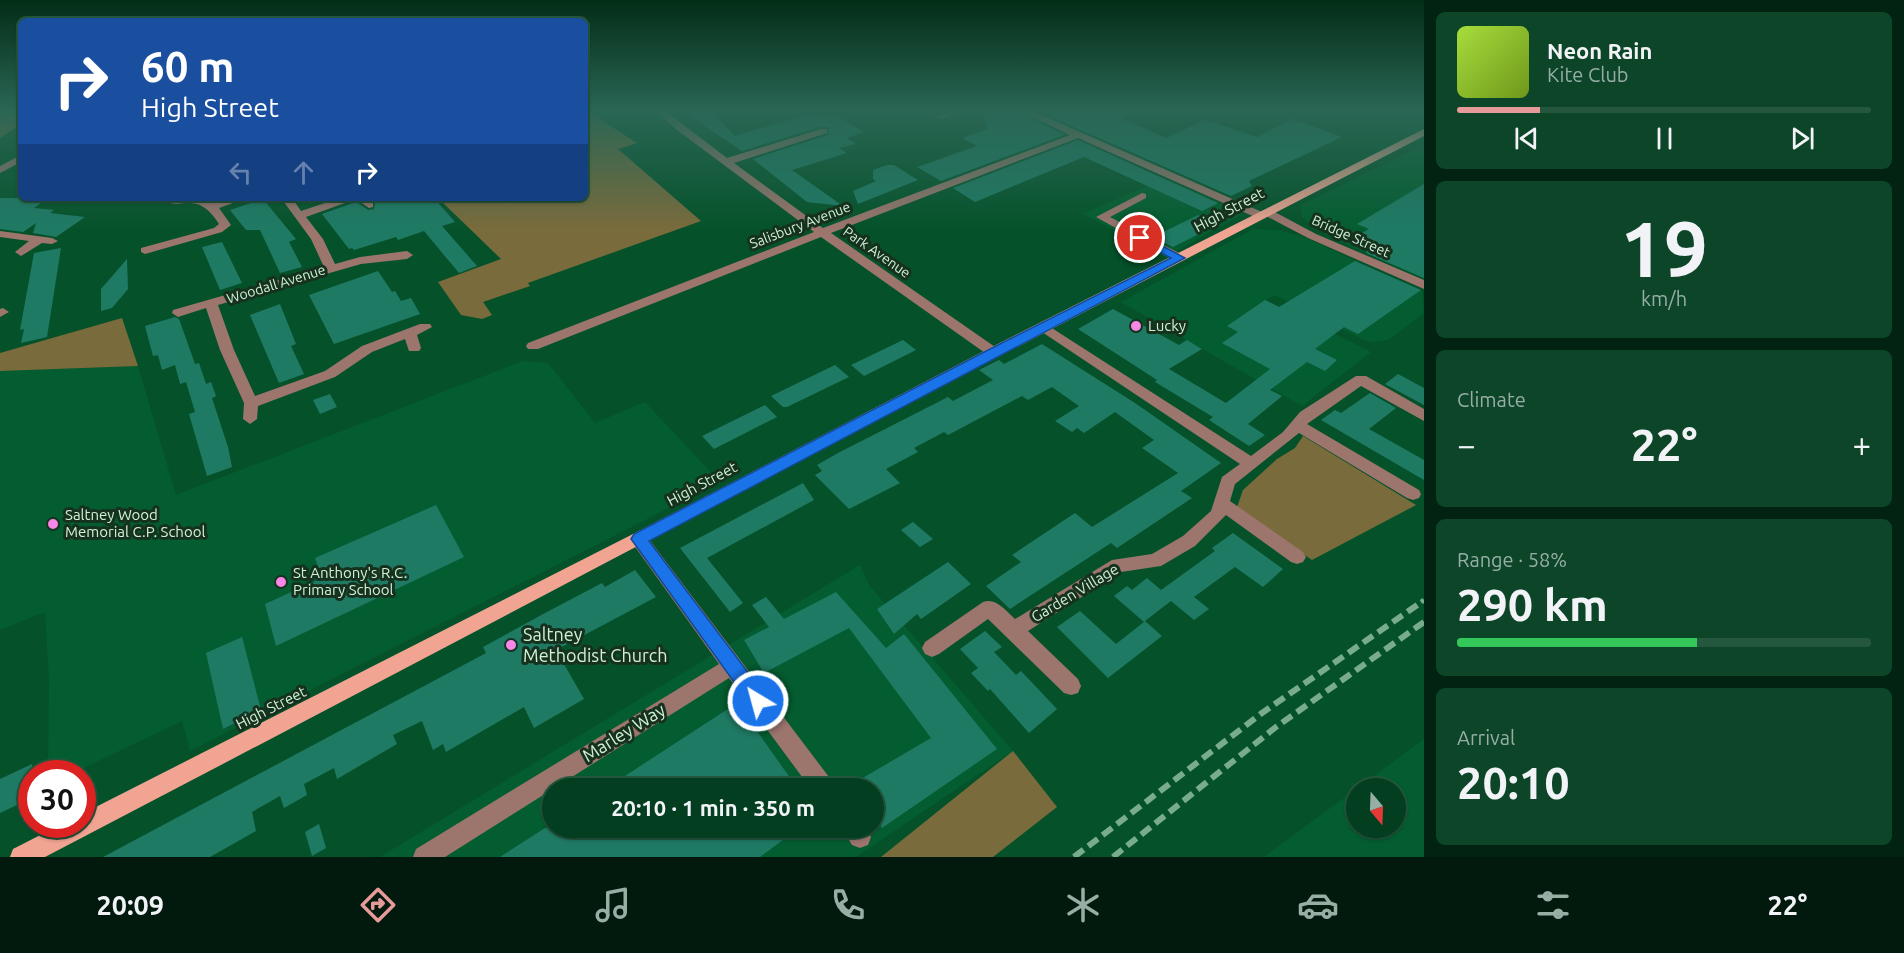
<!DOCTYPE html>
<html lang="en">
<head>
<meta charset="utf-8">
<style>
	:root { --surface:#043e20; --page:#0d4529; --text:#f1f3f6; --muted:#97aea5; --line:#25573e; --accent:#e69b98 }
	body { margin:0; font-family:Ubuntu,sans-serif; background:var(--page); color:var(--text); height:100vh; display:flex; flex-direction:column; font-size:22px; white-space:nowrap }
	* { box-sizing:border-box; margin:0 }
	p { font-size:20px; color:var(--muted) }
	.icon { flex:none; width:33px; height:33px; fill:none; stroke:currentColor; stroke-width:2; stroke-linecap:round; stroke-linejoin:round }
	.map { position:relative; flex:1; overflow:hidden }
	.sheet { display:flex; flex-direction:column; gap:12px; padding:12px; background:#022212; width:480px }
	.sheet>* { flex:none }
	.guide { position:absolute; left:18px; top:18px; width:570px; height:183px; border-radius:9px; box-shadow:0 2px 4px #0004,0 0 0 2px var(--line); background:#1a4fa0; color:#fff; overflow:hidden }
	.needle { width:39px; rotate:161deg }
	.buttons { position:absolute; left:1346px; top:778px; display:grid; gap:12px }
	.buttons a { display:grid; place-items:center; width:60px; height:60px; border-radius:50%; background:var(--surface); box-shadow:0 2px 4px #0004,0 0 0 2px var(--line); font-size:30px }
	.speed { position:absolute; left:18px; top:760px; display:flex; gap:12px; font-size:30px; font-weight:700; text-align:center }
	.speed>* { display:grid; place-content:center; width:78px; height:78px; border-radius:50%; background:var(--surface); box-shadow:0 2px 4px #0004,0 0 0 2px var(--line); line-height:1 }
	.speed .limit { border:9px solid #d22; background:#fff; color:#111 }
	.pin { position:absolute; display:grid; place-items:center; width:51px; height:51px; color:#fff; margin:-26px; border:3px solid #fff; border-radius:50%; box-shadow:0 2px 6px #0007 }
	.me { position:absolute; width:66px; margin:-33px; rotate:323deg; stroke-linejoin:round; filter:drop-shadow(0 0 4px #0008) }
	.turn { display:flex; align-items:center; gap:21px; height:126px; padding:0 24px; font-size:27px }
	.turn .icon { width:78px; height:78px; stroke-width:2.5 }
	.turn b { display:block; font-size:42px; line-height:51px }
	.lanes { display:flex; align-items:center; height:57px; padding:0 24px; background:#0003; justify-content:center; gap:30px; direction:ltr }
	.lanes .off { opacity:.35 }
	.big { font-size:45px; font-weight:700; line-height:1.1 }
	.sheet .tile { flex:1; display:flex; flex-direction:column; justify-content:center; gap:9px; min-width:0; padding:0 21px; border-radius:9px; background:var(--page) }
	.sheet .dial { align-items:center; gap:0 }
	.dial b { font-size:78px; line-height:1 }
	.song { display:flex; align-items:center; gap:18px }
	.cover { width:72px; height:72px; border-radius:9px; background:linear-gradient(135deg,hsl(80 70% 55%),hsl(80 70% 35%)) }
	.played { height:6px; border-radius:3px; background:linear-gradient(90deg,var(--accent) 20%,var(--line) 20%) }
	.keys { display:flex; justify-content:space-around; direction:ltr }
	.heat { display:flex; justify-content:space-between; align-items:center; font-size:33px; direction:ltr }
	.charge { height:9px; border-radius:4px; background:linear-gradient(90deg,#34c759 58%,var(--line) 0) }
	.trip { position:absolute; left:542px; top:778px; width:342px; height:60px; border-radius:30px; background:var(--surface); box-shadow:0 2px 4px #0004,0 0 0 2px var(--line); font-weight:700; line-height:60px; text-align:center }
	.menu { display:flex; height:96px; justify-content:space-around; align-items:center; background:#02190d; color:var(--muted) }
	.menu .icon { width:42px; height:42px }
	.menu .selected { color:var(--accent) }
	.menu b { font-size:27px; color:var(--text) }
	main { display:flex; flex:1; min-height:0 }
	.map>svg:first-child { display:block }
	.built { fill:#045d30; fill-rule:evenodd }
	.green { fill:#7a6b3c }
	.building { fill:#1f7a64 }
	.lines { fill:none; stroke-linecap:round; stroke-linejoin:round }
	.minor { fill:#9c756d; fill-rule:evenodd }
	.major { fill:#f1a492; fill-rule:evenodd }
	.rail-far1 { stroke:#78ac8c; stroke-width:4.5; stroke-dasharray:10 4.5; stroke-linecap:butt }
	.rail { stroke:#78ac8c; stroke-width:6; stroke-dasharray:12 6; stroke-linecap:butt }
	.route { fill:#1a73e8; stroke:#114b97; stroke-width:1.5 }
	.poi-dot { fill:#f987e8; stroke:#16321f; stroke-width:2 }
	.labels { text-anchor:middle; stroke-width:6; stroke-linejoin:round; paint-order:stroke }
	.far-street-label { font-size:14px; fill:#d0f1d8; stroke:#16321f }
	.street-label { font-size:15px; fill:#d0f1d8; stroke:#16321f }
	.poi-label { font-size:15px; fill:#d0f1d8; stroke:#16321f; text-anchor:start }
	.near-poi-label { font-size:18px; fill:#d0f1d8; stroke:#16321f; text-anchor:start }
	.near-street-label { font-size:18px; fill:#d0f1d8; stroke:#16321f }
</style>
</head>
<body>
<main>
<div class="map">
<svg width="1424" height="857" viewBox="0 0 1424 857">
	<rect width="100%" height="100%" fill="#05522a"/>
	<g class="built">
		<path d="M 1424,145 L 1424,279 L 1326,235 L 1301,217 L 1301,205 Z"/>
		<path d="M 1165,178 L 1243,214 L 1165,257 L 1083,214 Z"/>
		<path d="M 1253,229 L 1277,230 L 1301,236 L 1422,291 L 1424,313 L 1388,340 L 1373,342 L 1364,340 L 1275,295 L 1266,300 L 1371,352 L 1302,406 L 1121,302 Z"/>
		<path d="M 523,361 L 548,363 L 595,423 L 645,402 L 720,482 L 190,751 L 182,721 L 71,774 L 48,774 L 49,680 L 45,612 L 0,630 L 0,371 L 138,366 L 176,495 Z"/>
		<path d="M 860,565 L 869,585 L 1013,751 L 856,857 L 380,857 ZM 552,789 L 873,789 L 873,828 L 552,828 Z"/>
		<path d="M 1424,739 L 1424,857 L 1265,857 L 1272,851 ZM 1356,789 L 1395,789 L 1395,828 L 1356,828 Z"/>
	</g>
	<g class="green">
		<path d="M 0,110 L 21,110 L 21,124 L 0,138 Z"/>
		<path d="M 585,110 L 637,143 L 618,149 L 701,221 L 528,283 L 530,286 L 483,302 L 492,315 L 482,319 L 461,315 L 438,282 L 501,259 L 438,198 L 585,198 Z"/>
		<path d="M 122,318 L 138,366 L 0,371 L 0,353 Z"/>
		<path d="M 1303,436 L 1416,505 L 1312,560 L 1237,507 L 1243,490 L 1277,459 L 1295,448 Z"/>
		<path d="M 1013,751 L 1057,807 L 993,857 L 881,857 Z"/>
	</g>
	<g class="building">
		<path d="M 681,110 L 709,110 L 735,136 L 814,113 L 822,118 L 833,114 L 864,132 L 847,138 L 856,144 L 839,148 L 847,153 L 792,170 L 843,206 L 807,202 L 753,159 L 828,135 L 829,127 L 820,127 L 742,151 Z"/>
		<path d="M 981,110 L 1016,110 L 1064,135 L 941,181 L 917,167 L 977,146 L 962,138 L 987,129 Z"/>
		<path d="M 1035,110 L 1139,110 L 1121,118 L 1166,138 L 1205,120 L 1257,137 L 1292,119 L 1342,137 L 1249,181 L 1252,186 L 1231,196 Z"/>
		<path d="M 1078,140 L 1218,203 L 1202,211 L 1084,157 L 975,202 L 953,188 Z"/>
		<path d="M 887,165 L 894,165 L 918,180 L 858,204 L 853,191 L 876,181 L 873,179 L 873,170 Z"/>
		<path d="M 1424,184 L 1424,278 L 1368,254 L 1366,252 L 1378,244 L 1358,235 L 1369,229 L 1357,224 Z"/>
		<path d="M 0,198 L 48,198 L 34,208 L 54,210 L 50,213 L 85,217 L 56,237 L 33,233 L 36,223 L 23,232 L 0,229 Z"/>
		<path d="M 371,198 L 434,198 L 455,222 L 442,226 L 477,266 L 459,273 L 424,231 L 398,240 L 396,237 L 354,250 L 352,248 L 349,249 L 322,214 L 356,202 L 368,210 L 374,209 L 375,203 Z"/>
		<path d="M 263,199 L 296,239 L 289,242 L 302,267 L 280,273 L 260,230 L 246,230 L 230,210 Z"/>
		<path d="M 1198,215 L 1217,225 L 1173,247 L 1153,237 Z"/>
		<path d="M 222,242 L 242,283 L 220,290 L 202,247 Z"/>
		<path d="M 61,248 L 47,337 L 21,343 L 24,329 L 20,330 L 34,253 Z"/>
		<path d="M 127,259 L 128,289 L 112,308 L 101,311 L 101,289 Z"/>
		<path d="M 1355,261 L 1421,290 L 1358,334 L 1344,327 L 1315,349 L 1337,360 L 1325,371 L 1307,362 L 1270,390 L 1282,396 L 1248,424 L 1265,435 L 1249,446 L 1209,420 L 1213,417 L 1155,382 L 1157,380 L 1078,329 L 1113,309 L 1179,345 L 1187,340 L 1202,349 L 1169,369 L 1226,403 L 1270,369 L 1222,343 L 1238,332 L 1227,326 L 1265,300 L 1279,307 Z"/>
		<path d="M 378,271 L 392,292 L 395,291 L 401,301 L 411,298 L 420,314 L 334,344 L 309,295 Z"/>
		<path d="M 280,304 L 296,344 L 291,346 L 304,374 L 279,383 L 250,315 Z"/>
		<path d="M 175,317 L 179,319 L 195,364 L 199,363 L 206,384 L 211,382 L 216,396 L 212,398 L 228,447 L 232,467 L 207,476 L 189,414 L 195,412 L 186,382 L 180,384 L 175,365 L 162,370 L 158,355 L 153,356 L 145,326 Z"/>
		<path d="M 903,340 L 916,350 L 864,376 L 851,365 Z"/>
		<path d="M 1042,344 L 1135,403 L 1221,463 L 1181,491 L 1192,498 L 1117,548 L 1111,543 L 1010,609 L 986,586 L 1021,562 L 1012,555 L 1075,513 L 1092,527 L 1178,473 L 1142,448 L 1154,440 L 1115,412 L 1084,433 L 1077,428 L 1072,432 L 1055,421 L 1079,406 L 1052,387 L 1028,400 L 1022,396 L 948,435 L 944,432 L 914,448 L 918,452 L 886,469 L 900,483 L 849,509 L 815,475 L 822,471 L 817,465 L 838,453 L 948,397 L 953,401 L 993,380 L 979,370 L 999,360 L 1004,364 Z"/>
		<path d="M 835,365 L 849,377 L 787,407 L 783,407 L 771,396 Z"/>
		<path d="M 1398,374 L 1424,388 L 1424,405 L 1385,384 Z"/>
		<path d="M 1370,393 L 1396,408 L 1369,429 L 1424,460 L 1424,480 L 1321,420 L 1335,410 L 1341,413 Z"/>
		<path d="M 330,394 L 337,407 L 320,414 L 313,400 Z"/>
		<path d="M 765,405 L 777,417 L 714,449 L 702,436 Z"/>
		<path d="M 803,483 L 814,500 L 707,558 L 743,603 L 730,612 L 680,548 Z"/>
		<path d="M 436,505 L 464,557 L 276,646 L 265,604 L 322,578 L 315,558 Z"/>
		<path d="M 913,522 L 933,539 L 920,547 L 901,530 Z"/>
		<path d="M 1233,533 L 1283,569 L 1263,587 L 1235,567 L 1194,597 L 1209,609 L 1194,620 L 1171,601 L 1145,621 L 1162,636 L 1108,678 L 1057,627 L 1080,611 L 1116,644 L 1144,622 L 1114,596 L 1127,586 L 1132,590 L 1147,578 L 1161,590 L 1215,551 L 1212,548 Z"/>
		<path d="M 948,562 L 971,584 L 921,619 L 917,614 L 894,634 L 877,609 Z"/>
		<path d="M 635,570 L 656,597 L 556,650 L 584,699 L 534,728 L 524,707 L 446,752 L 443,744 L 433,750 L 422,721 L 393,735 L 397,744 L 337,779 L 334,768 L 304,784 L 307,795 L 284,808 L 280,796 L 252,812 L 256,831 L 210,857 L 103,857 L 486,653 L 483,647 L 545,613 L 602,583 L 605,587 Z"/>
		<path d="M 836,592 L 886,648 L 904,634 L 997,749 L 882,828 L 873,813 L 873,789 L 844,789 L 931,738 L 849,628 L 764,673 L 744,640 L 769,627 L 752,605 L 766,597 L 784,619 Z"/>
		<path d="M 985,631 L 1002,647 L 994,652 L 1016,675 L 1021,671 L 1057,709 L 1029,733 L 990,689 L 988,691 L 971,673 L 978,668 L 960,649 Z"/>
		<path d="M 242,637 L 261,710 L 223,729 L 206,653 Z"/>
		<path d="M 737,703 L 798,789 L 605,789 Z"/>
		<path d="M 32,764 L 32,798 L 0,813 L 0,779 Z"/>
		<path d="M 319,824 L 326,848 L 312,856 L 305,832 Z"/>
		<path d="M 545,828 L 799,828 L 760,857 L 500,857 Z"/>
	</g>
	<g class="lines">
		<g class="minor">
			<path d="M 655,110 L 664,110 L 727,158 L 821,129 L 827,129 L 827,133 L 734,163 L 823,228 L 1070,135 L 1018,110 L 1030,110 L 1262,212 L 1263,210 L 1271,210 L 1316,234 L 1424,280 L 1424,289 L 1308,238 L 1266,216 L 1261,219 L 1257,218 L 1078,138 L 831,233 L 998,349 L 1000,352 L 998,355 L 988,355 L 821,237 L 538,349 L 528,349 L 526,346 L 528,343 L 814,232 L 677,130 Z"/>
			<path d="M 953,110 L 966,110 L 942,119 L 937,116 Z"/>
			<path d="M 21,155 L 21,162 L 0,173 L 0,166 Z"/>
			<path d="M 1142,193 L 1146,194 L 1146,198 L 1110,217 L 1183,255 L 1183,261 L 1175,261 L 1096,217 Z"/>
			<path d="M 160,198 L 202,198 L 214,203 L 231,198 L 247,198 L 219,208 L 231,225 L 222,232 L 145,254 L 141,252 L 141,248 L 214,228 L 219,224 C 195,187 181,214 160,198 Z"/>
			<path d="M 281,198 L 292,198 L 301,211 L 340,198 L 367,198 L 373,203 L 373,207 L 369,208 L 356,199 L 306,217 L 323,239 L 335,264 L 360,257 L 407,251 L 413,255 L 407,259 L 361,264 L 218,305 L 234,350 L 255,396 L 325,371 L 362,346 L 420,324 L 430,324 L 432,327 L 417,335 L 421,348 L 419,351 L 409,351 L 405,339 L 372,352 L 335,377 L 258,406 L 257,419 L 250,424 L 243,419 L 244,403 L 220,350 L 206,308 L 178,317 L 172,313 L 173,310 L 324,267 L 311,239 Z"/>
			<path d="M 0,231 L 52,238 L 58,241 L 52,244 L 42,243 L 21,256 L 15,252 L 29,241 L 0,237 Z"/>
			<path d="M 3,308 L 9,312 L 0,317 L 0,309 Z"/>
			<path d="M 1044,323 L 1251,456 L 1283,432 L 1300,412 L 1356,376 L 1366,376 L 1424,409 L 1424,421 L 1361,386 L 1307,424 L 1419,490 L 1421,494 L 1419,498 L 1413,500 L 1407,498 L 1299,433 L 1235,484 L 1230,501 L 1303,552 L 1306,557 L 1303,562 L 1297,564 L 1291,562 L 1226,515 L 1195,546 L 1161,566 L 1121,572 L 1028,631 L 1078,679 L 1081,686 L 1078,693 L 1071,695 L 1064,693 L 988,619 L 939,654 L 932,657 L 925,654 L 922,648 L 925,642 L 983,602 C 996,597 1006,611 1015,619 L 1112,560 L 1152,554 L 1183,536 L 1211,511 L 1222,477 L 1240,464 L 1039,330 L 1037,327 Z"/>
			<path d="M 639,532 L 645,534 L 832,781 L 835,789 L 811,789 L 729,678 L 445,857 L 413,857 L 416,849 L 719,664 L 633,544 L 630,539 L 633,534 Z"/>
			<path d="M 842,828 L 867,828 L 871,837 L 868,845 L 860,848 L 852,845 Z"/>
		</g>
		<path class="major" d="M 1424,129 L 1424,136 C 963,373 505,617 45,857 L 10,857 L 13,849 L 60,825 L 82,825 L 82,814 L 633,534 L 988,349 Z"/>
		<path class="rail-far1" d="M 1421,602 L 1424,600"/>
		<g class="rail">
			<path d="M 1074,857 L 1262,713 L 1423,601"/>
			<path d="M 1113,857 L 1276,727 L 1424,622"/>
		</g>
	</g>
	<linearGradient id="sky" x2="0" y2="1"><stop stop-color="#032d17"/><stop offset="0.48" stop-color="#2a6655"/><stop offset="1" stop-color="#2a6655" stop-opacity="0"/></linearGradient>
	<rect width="1424" height="230" fill="url(#sky)"/>
	<path class="route" d="M 1140,234 L 1185,258 L 649,541 L 765,695 L 767,701 L 765,707 L 758,710 L 752,707 L 634,543 L 631,539 L 634,534 L 988,350 L 1171,258 L 1137,240 L 1135,238 Z"/>
	<g class="poi-dot">
		<circle cx="1136" cy="326" r="6"/>
		<circle cx="53" cy="524" r="6"/>
		<circle cx="281" cy="582" r="6"/>
		<circle cx="511" cy="645" r="6"/>
	</g>
	<g class="labels">
		<g class="far-street-label">
			<text transform="translate(800 225) rotate(-21)" y="5">Salisbury Avenue</text>
			<text transform="translate(1351 236) rotate(24)" y="5">Bridge Street</text>
			<text transform="translate(877 252) rotate(35)" y="5">Park Avenue</text>
			<text transform="translate(276 284) rotate(-17)" y="5">Woodall Avenue</text>
		</g>
		<g class="street-label">
			<text transform="translate(1229 210) rotate(-28)" y="5">High Street</text>
			<text transform="translate(702 484) rotate(-28)" y="5">High Street</text>
			<text transform="translate(1075 593) rotate(-31)" y="5">Garden Village</text>
			<text transform="translate(271 708) rotate(-27)" y="5">High Street</text>
		</g>
		<g class="poi-label">
			<text x="1148" y="331">Lucky</text>
			<text x="65" y="520">Saltney Wood<tspan x="65" dy="17">Memorial C.P. School</tspan></text>
			<text x="293" y="578">St Anthony's R.C.<tspan x="293" dy="17">Primary School</tspan></text>
		</g>
		<g class="near-poi-label">
			<text x="523" y="641">Saltney<tspan x="523" dy="21">Methodist Church</tspan></text>
		</g>
		<g class="near-street-label">
			<text transform="translate(624 733) rotate(-32)" y="6">Marley Way</text>
		</g>
	</g>
</svg>
<div class="buttons">
<a><svg class="needle" viewBox="-14 -14 28 28"><path d="M0-13l5 13h-10z" fill="#e53935"/><path d="M0 13l5-13h-10z" fill="#97aea5"/></svg></a>
</div>
<div class="speed"><div class="limit">30</div></div>
<div class="pin" style="left:1140px;top:238px;background:#d93025"><svg class="icon" aria-label="arrive" viewBox="0 0 24 24"><path d="M6 21V4h12l-3 4 3 4H6"/></svg></div>
<svg class="me" style="left:758px;top:701px" viewBox="-20 -20 40 40"><circle r="17" fill="#1a73e8" stroke="#fff" stroke-width="3"/><path d="M0-11L8 9 0 5-8 9z" fill="#fff"/></svg>
<div class="trip">20:10 · 1 min · 350 m</div>
<div class="guide">
<div class="turn"><svg class="icon" aria-label="right" viewBox="0 0 24 24"><path d="M7 20v-9h11M14 6l5 5-5 5"/></svg><div><b>60 m</b>High Street</div></div>
<div class="lanes"><svg class="icon off" aria-label="left" viewBox="0 0 24 24"><path d="M17 20v-9H6M10 6l-5 5 5 5"/></svg><svg class="icon off" aria-label="ahead" viewBox="0 0 24 24"><path d="M12 20V5M6 11l6-6 6 6"/></svg><svg class="icon" aria-label="right" viewBox="0 0 24 24"><path d="M7 20v-9h11M14 6l5 5-5 5"/></svg></div>
</div>
</div>
<section class="sheet">
<div class="tile">
<div class="song"><i class="cover"></i><div><b>Neon Rain</b><p>Kite Club</p></div></div>
<div class="played"></div>
<div class="keys"><svg class="icon" aria-label="previous" viewBox="0 0 24 24"><path d="M18 5L8 12l10 7zM5 5v14"/></svg><svg class="icon" aria-label="pause" viewBox="0 0 24 24"><path d="M8 5v14M16 5v14"/></svg><svg class="icon" aria-label="next" viewBox="0 0 24 24"><path d="M6 5l10 7-10 7zM19 5v14"/></svg></div>
</div>
<div class="tile dial"><b>19</b><p>km/h</p></div>
<div class="tile"><p>Climate</p>
<div class="heat"><a>−</a><b class="big">22°</b><a>+</a></div>
</div>
<div class="tile"><p>Range · 58%</p><b class="big">290 km</b><div class="charge"></div></div>
<div class="tile"><p>Arrival</p><b class="big">20:10</b></div>
</section>
</main>
<nav class="menu">
<b>20:09</b>
<svg class="icon selected" aria-label="directions" viewBox="0 0 24 24"><path d="M12 3l9 9-9 9-9-9zM9 14v-3h6M13 9l2 2-2 2"/></svg>
<svg class="icon" aria-label="music" viewBox="0 0 24 24"><path d="M9 18V5l10-2v13"/><circle cx="6" cy="18" r="3"/><circle cx="16" cy="16" r="3"/></svg>
<svg class="icon" aria-label="phone" viewBox="0 0 24 24"><path d="M5 4h4l2 5-3 2q2 4 5 5l2-3 5 2v4C11 20 4 13 5 4z"/></svg>
<svg class="icon" aria-label="climate" viewBox="0 0 24 24"><path d="M12 3v18M4 7l16 10M4 17L20 7"/></svg>
<svg class="icon" aria-label="car" viewBox="0 0 24 24"><path d="M5 17H2v-5l4-1 3-4h7l3 4 3 1v5h-3M9 17h6M6 11h13"/><circle cx="7" cy="17" r="2"/><circle cx="17" cy="17" r="2"/></svg>
<svg class="icon" aria-label="filters" viewBox="0 0 24 24"><path d="M4 7h16M4 17h16"/><circle cx="9" cy="7" r="2"/><circle cx="15" cy="17" r="2"/></svg>
<b>22°</b>
</nav>
</body>
</html>
